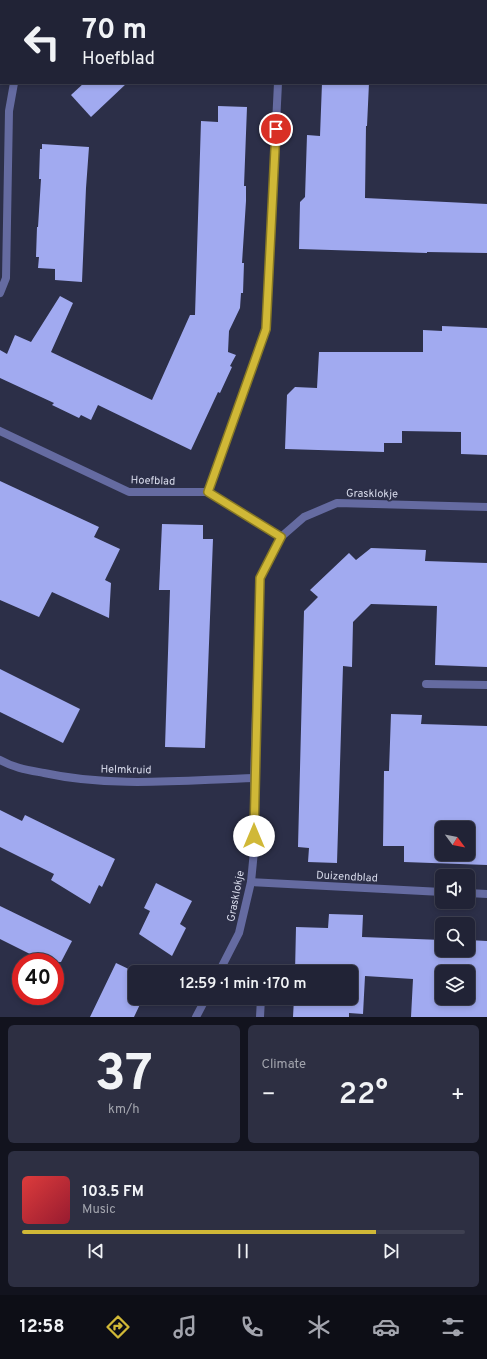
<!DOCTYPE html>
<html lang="en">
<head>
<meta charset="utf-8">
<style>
	:root { --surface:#212336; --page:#2d2f42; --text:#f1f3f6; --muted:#a2a4ad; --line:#3e4051; --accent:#d0b837 }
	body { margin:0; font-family:Overpass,sans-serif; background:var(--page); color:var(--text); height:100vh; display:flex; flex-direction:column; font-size:15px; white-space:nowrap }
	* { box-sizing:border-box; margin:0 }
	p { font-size:13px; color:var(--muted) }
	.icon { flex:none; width:22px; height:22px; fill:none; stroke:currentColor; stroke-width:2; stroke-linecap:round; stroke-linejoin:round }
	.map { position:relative; height:1017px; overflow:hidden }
	.side { display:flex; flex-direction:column; gap:8px; padding:8px; background:#12131e; flex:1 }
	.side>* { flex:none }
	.guide { position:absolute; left:0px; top:0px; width:487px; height:84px; box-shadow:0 2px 6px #0003,0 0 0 1px var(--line); background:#212336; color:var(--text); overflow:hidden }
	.needle { width:26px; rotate:122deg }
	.buttons { position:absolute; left:435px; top:821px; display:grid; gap:8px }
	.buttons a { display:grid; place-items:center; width:40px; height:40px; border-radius:6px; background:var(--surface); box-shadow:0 2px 6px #0003,0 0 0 1px var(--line); font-size:20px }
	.speed { position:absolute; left:12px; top:953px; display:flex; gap:8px; font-size:20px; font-weight:700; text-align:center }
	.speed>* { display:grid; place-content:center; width:52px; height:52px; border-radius:50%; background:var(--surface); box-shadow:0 2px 6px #0003,0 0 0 1px var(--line); line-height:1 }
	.speed .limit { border:6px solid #d22; background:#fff; color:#111 }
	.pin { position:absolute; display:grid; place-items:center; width:34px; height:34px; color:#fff; margin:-17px; border:2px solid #fff; border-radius:50%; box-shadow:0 1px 4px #0007 }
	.me { position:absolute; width:44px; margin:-22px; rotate:0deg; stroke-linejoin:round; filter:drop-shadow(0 0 3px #0008) }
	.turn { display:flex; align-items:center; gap:14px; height:84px; padding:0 16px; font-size:18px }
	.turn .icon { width:52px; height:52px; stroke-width:2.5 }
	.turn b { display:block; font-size:28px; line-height:34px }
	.big { font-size:30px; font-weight:600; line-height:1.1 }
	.side .tile { flex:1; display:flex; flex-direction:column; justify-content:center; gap:6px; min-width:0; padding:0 14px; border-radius:6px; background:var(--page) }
	.side .dial { align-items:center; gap:0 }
	.dial b { font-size:52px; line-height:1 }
	.song { display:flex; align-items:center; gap:12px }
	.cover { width:48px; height:48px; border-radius:6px; background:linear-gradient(135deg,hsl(0 70% 55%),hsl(350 70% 35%)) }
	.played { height:4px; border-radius:2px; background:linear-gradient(90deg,var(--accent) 80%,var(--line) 80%) }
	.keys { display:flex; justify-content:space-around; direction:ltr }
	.heat { display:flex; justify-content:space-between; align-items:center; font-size:22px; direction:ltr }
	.side .tiles { flex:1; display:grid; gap:8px; grid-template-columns:1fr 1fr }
	.tile:last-child { grid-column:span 2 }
	.trip { position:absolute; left:128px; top:965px; width:230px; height:40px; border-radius:6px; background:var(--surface); box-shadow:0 2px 6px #0003,0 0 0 1px var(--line); font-weight:600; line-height:40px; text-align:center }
	.dock { display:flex; height:64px; justify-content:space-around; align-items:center; background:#0d0e16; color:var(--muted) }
	.dock .icon { width:28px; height:28px }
	.dock .on { color:var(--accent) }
	.dock b { font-size:18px; color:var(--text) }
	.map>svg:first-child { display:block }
	.building { fill:#a1aaf0; fill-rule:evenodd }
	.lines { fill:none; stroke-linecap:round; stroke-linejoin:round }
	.service { stroke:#656ba1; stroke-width:8 }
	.minor { stroke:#656ba1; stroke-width:8 }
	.tertiary { stroke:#656ba1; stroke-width:8 }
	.route-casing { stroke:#877824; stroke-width:10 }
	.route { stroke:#d0b837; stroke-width:7 }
	.labels { text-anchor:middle; stroke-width:4; stroke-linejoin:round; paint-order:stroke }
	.street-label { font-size:11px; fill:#d8dbeb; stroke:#2c2f48 }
</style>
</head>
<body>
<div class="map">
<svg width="487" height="1017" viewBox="0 0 487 1017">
	<rect width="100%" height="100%" fill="#2c2f48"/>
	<g class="building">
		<path d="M 84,83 L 127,83 L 91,117 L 71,95 Z"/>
		<path d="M 322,83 L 369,83 L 367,126 L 366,126 L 365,198 L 487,204 L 487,253 L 427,252 L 427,253 L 299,249 L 300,202 L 305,197 L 307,135 L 320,136 Z"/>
		<path d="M 218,106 L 247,107 L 244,186 L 246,186 L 246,201 L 242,263 L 244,263 L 243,293 L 241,293 L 240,308 L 229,331 L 228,352 L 236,355 L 230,366 L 232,367 L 220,393 L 218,392 L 191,450 L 98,405 L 91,420 L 81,415 L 79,418 L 52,405 L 54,403 L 0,378 L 0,350 L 7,354 L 15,335 L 31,342 L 60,296 L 73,303 L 51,352 L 152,400 L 190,315 L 195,315 L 201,121 L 218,122 Z"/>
		<path d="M 42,144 L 89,147 L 86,188 L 82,282 L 55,280 L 55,269 L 38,268 L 39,257 L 36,257 L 37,227 L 38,227 L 41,179 L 39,179 L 40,149 L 42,149 Z"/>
		<path d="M 442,326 L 487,328 L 487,455 L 461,454 L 461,432 L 402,431 L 402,443 L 384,443 L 384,452 L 285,449 L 287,395 L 295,387 L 317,388 L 319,352 L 423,352 L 423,330 L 442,331 Z"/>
		<path d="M 0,481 L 99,527 L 94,537 L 120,549 L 105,580 L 111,583 L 109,618 L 52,592 L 39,617 L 0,600 Z"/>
		<path d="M 162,524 L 203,525 L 203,539 L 213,539 L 205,748 L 165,747 L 170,590 L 159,590 Z"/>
		<path d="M 371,548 L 426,550 L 425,561 L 487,563 L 487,667 L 435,665 L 437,606 L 371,604 L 353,622 L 352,667 L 343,666 L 337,863 L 308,862 L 309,848 L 298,847 L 304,611 L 318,597 L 310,590 L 349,553 L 356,560 Z"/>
		<path d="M 0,669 L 80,709 L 63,743 L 0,712 Z"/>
		<path d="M 391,714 L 422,715 L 421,724 L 487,726 L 487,865 L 404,862 L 404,846 L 383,846 L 384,771 L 389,771 ZM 442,828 L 468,828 L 468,854 L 442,854 Z"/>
		<path d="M 0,810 L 22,821 L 25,815 L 115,859 L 102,887 L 99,885 L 90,904 L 51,880 L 54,874 L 0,847 Z"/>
		<path d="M 156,883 L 192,901 L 180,924 L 186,928 L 172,956 L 139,934 L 150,911 L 144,908 Z"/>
		<path d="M 0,906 L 72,941 L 61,962 L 46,962 L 0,939 Z"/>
		<path d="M 329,914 L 363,915 L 362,937 L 442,940 L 442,950 L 468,950 L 468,940 L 487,941 L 487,1017 L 411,1017 L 413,979 L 365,976 L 363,1014 L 349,1013 L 349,1017 L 293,1017 L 294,998 L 351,998 L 351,972 L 295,972 L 296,927 L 328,928 ZM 442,972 L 468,972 L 468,998 L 442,998 Z"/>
		<path d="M 116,963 L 135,972 L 135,998 L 143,998 L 134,1017 L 90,1017 Z"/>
	</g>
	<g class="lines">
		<path class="service" d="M 426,684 L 487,685"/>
		<g class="minor">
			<path d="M 91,1 L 96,0"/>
			<path d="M 282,1 L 282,0"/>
			<path d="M 0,293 L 6,278 L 9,111 L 14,83"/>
			<path d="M 0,431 L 129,492 L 208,492 L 281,537"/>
			<path d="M 208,492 L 266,329 L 278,83"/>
			<path d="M 0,760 C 14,768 28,770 44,773 C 113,788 184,780 254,778"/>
			<path d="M 251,882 L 442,892"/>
			<path d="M 468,893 L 487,894"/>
			<path d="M 260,1017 L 261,998"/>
		</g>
		<g class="tertiary">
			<path d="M 219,972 L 239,933 L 251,882 L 254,851 L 254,778 L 260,578 L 281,537 L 304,517 L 337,503 L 487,507"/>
			<path d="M 196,1017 L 206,998"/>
		</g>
	</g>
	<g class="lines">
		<g class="route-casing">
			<path id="route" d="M 254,836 L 260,578 L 281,537 L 208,492 L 266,329 L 276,129"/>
		</g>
		<use href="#route" class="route"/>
	</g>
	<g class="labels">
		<g class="street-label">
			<text transform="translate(153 480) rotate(2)" y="4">Hoefblad</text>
			<text transform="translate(372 493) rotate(1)" y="4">Grasklokje</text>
			<text transform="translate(126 769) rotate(1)" y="4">Helmkruid</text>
			<text transform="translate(347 876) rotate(3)" y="4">Duizendblad</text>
			<text transform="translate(235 896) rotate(-79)" y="4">Grasklokje</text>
		</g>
	</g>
</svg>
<div class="buttons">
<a><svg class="needle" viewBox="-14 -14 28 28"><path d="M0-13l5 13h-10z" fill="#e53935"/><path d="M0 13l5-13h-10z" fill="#a2a4ad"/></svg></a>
<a><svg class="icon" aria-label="sound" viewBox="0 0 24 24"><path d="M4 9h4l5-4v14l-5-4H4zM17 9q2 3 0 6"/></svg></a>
<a><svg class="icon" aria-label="search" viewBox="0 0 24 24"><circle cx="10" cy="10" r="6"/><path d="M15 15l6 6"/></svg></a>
<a><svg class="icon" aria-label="layers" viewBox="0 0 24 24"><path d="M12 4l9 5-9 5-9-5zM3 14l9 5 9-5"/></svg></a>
</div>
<div class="speed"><div class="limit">40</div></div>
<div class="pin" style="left:276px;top:129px;background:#d93025"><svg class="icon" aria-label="arrive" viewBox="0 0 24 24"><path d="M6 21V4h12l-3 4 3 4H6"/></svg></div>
<svg class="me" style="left:254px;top:836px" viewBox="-20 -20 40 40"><circle r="19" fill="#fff"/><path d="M0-13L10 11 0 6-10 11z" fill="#d0b837"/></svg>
<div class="trip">12:59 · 1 min · 170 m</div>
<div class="guide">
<div class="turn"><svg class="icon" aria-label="left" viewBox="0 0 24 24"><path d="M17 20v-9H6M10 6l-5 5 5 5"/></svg><div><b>70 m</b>Hoefblad</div></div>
</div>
</div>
<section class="side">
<div class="tiles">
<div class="tile dial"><b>37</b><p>km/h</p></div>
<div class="tile"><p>Climate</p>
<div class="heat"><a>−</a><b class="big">22°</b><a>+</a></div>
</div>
<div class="tile">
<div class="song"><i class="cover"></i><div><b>103.5 FM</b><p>Music</p></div></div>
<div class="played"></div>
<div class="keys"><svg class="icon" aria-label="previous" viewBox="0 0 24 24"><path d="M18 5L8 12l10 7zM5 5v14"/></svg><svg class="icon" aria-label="pause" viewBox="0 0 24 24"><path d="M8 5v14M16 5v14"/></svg><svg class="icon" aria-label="next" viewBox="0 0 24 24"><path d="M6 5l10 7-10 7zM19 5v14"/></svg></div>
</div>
</div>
</section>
<nav class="dock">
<b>12:58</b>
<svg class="icon on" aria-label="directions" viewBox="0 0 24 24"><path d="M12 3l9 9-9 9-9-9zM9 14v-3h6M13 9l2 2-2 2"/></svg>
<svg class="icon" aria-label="music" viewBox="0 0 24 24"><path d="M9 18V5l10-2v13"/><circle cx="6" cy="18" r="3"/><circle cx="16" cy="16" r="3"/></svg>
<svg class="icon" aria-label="phone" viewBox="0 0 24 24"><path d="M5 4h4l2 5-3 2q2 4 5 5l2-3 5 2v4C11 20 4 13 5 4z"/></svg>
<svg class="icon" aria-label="climate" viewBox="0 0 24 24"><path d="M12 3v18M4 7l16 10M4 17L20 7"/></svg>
<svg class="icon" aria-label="car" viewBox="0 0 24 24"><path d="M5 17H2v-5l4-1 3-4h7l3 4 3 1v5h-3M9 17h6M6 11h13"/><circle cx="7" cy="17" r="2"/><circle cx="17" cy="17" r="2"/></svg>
<svg class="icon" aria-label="filters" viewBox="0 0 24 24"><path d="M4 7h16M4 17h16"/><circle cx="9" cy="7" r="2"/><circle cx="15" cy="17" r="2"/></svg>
</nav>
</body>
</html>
